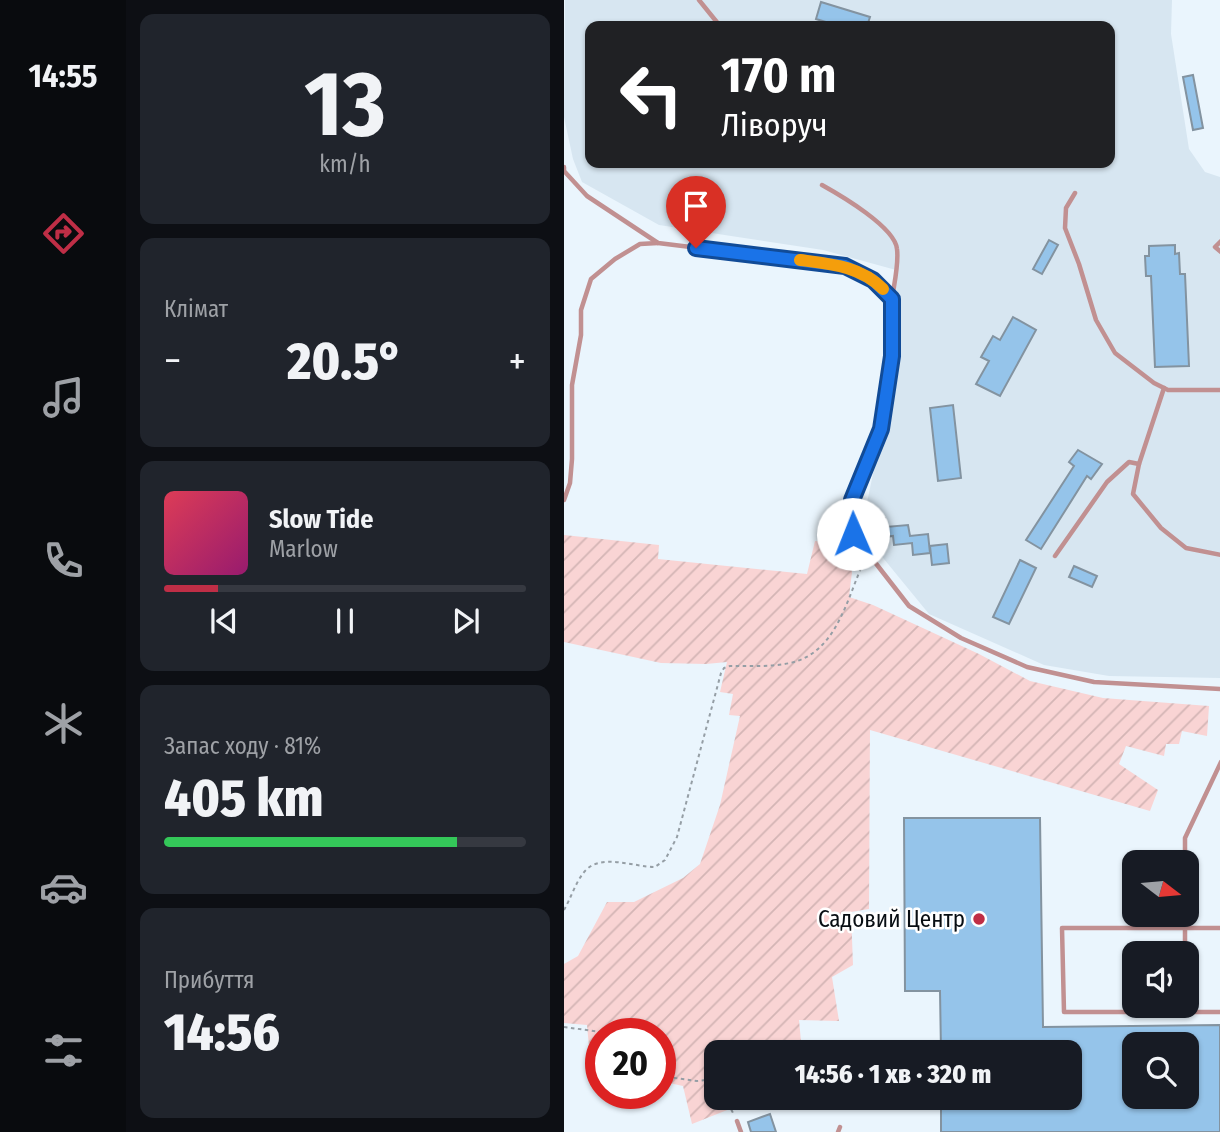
<!DOCTYPE html>
<html lang="uk">
<head>
<meta charset="utf-8">
<style>
	:root { --surface:#171b24; --page:#20242c; --text:#f1f3f6; --muted:#9ea1a6; --line:#363941; --accent:#bf2e46 }
	body { margin:0; font-family:"Fira Sans Condensed",sans-serif; background:var(--page); color:var(--text); height:100vh; display:flex; flex-direction:column; font-size:26px; white-space:nowrap }
	* { box-sizing:border-box; margin:0 }
	p { font-size:23px; color:var(--muted) }
	.icon { flex:none; width:38px; height:38px; fill:none; stroke:currentColor; stroke-width:2; stroke-linecap:round; stroke-linejoin:round }
	.map { position:relative; flex:1; overflow:hidden }
	.drawer { display:flex; flex-direction:column; gap:14px; padding:14px; background:#0d0f14; width:438px }
	.drawer>* { flex:none }
	.guide { position:absolute; left:21px; top:21px; width:530px; height:147px; border-radius:14px; box-shadow:0 2px 5px #0004; background:#202124; color:#fff; overflow:hidden }
	.needle { width:46px; rotate:106deg }
	.tools { position:absolute; left:558px; top:850px; display:grid; gap:14px }
	.tools a { display:grid; place-items:center; width:77px; height:77px; border-radius:14px; background:var(--surface); box-shadow:0 2px 5px #0004; font-size:35px }
	.speed { position:absolute; left:21px; top:1018px; display:flex; gap:14px; font-size:35px; font-weight:700; text-align:center }
	.speed>* { display:grid; place-content:center; width:91px; height:91px; border-radius:50%; background:var(--surface); box-shadow:0 2px 5px #0004; line-height:1 }
	.speed .limit { border:10px solid #d22; background:#fff; color:#111 }
	.pin { position:absolute; display:grid; place-items:center; width:60px; height:60px; color:#fff; margin:-72px -30px; border-radius:50% 50% 50% 0; rotate:-45deg; box-shadow:0 0 7px #0007 }
	.pin .icon { rotate:45deg }
	.me { position:absolute; width:77px; margin:-38px; rotate:359deg; stroke-linejoin:round; filter:drop-shadow(0 0 5px #0008) }
	.turn { display:flex; align-items:center; gap:24px; height:147px; padding:0 21px; font-size:32px }
	.turn .icon { width:91px; height:91px; stroke-width:2.5 }
	.turn b { display:block; font-size:49px; line-height:60px }
	.big { font-size:52px; font-weight:800; line-height:1.1 }
	.drawer .tile { flex:1; display:flex; flex-direction:column; justify-content:center; gap:10px; min-width:0; padding:0 24px; border-radius:14px; background:var(--page) }
	.drawer .dial { align-items:center; gap:0 }
	.dial b { font-size:91px; line-height:1 }
	.song { display:flex; align-items:center; gap:21px }
	.cover { width:84px; height:84px; border-radius:10px; background:linear-gradient(135deg,hsl(350 70% 55%),hsl(320 70% 35%)) }
	.played { height:7px; border-radius:4px; background:linear-gradient(90deg,var(--accent) 15%,var(--line) 15%) }
	.keys { display:flex; justify-content:space-around; direction:ltr }
	.heat { display:flex; justify-content:space-between; align-items:center; font-size:38px; direction:ltr }
	.charge { height:10px; border-radius:5px; background:linear-gradient(90deg,#34c759 81%,var(--line) 0) }
	.trip { position:absolute; left:140px; top:1040px; width:378px; height:70px; border-radius:14px; background:var(--surface); box-shadow:0 2px 5px #0004; font-weight:800; line-height:70px; text-align:center }
	main { display:flex; flex:1; min-height:0 }
	.tabs { display:flex; flex-direction:column; width:126px; justify-content:space-around; align-items:center; background:#090b0e; color:var(--muted) }
	.tabs .icon { width:49px; height:49px }
	.tabs .on { color:var(--accent) }
	.tabs b { font-size:32px; color:var(--text) }
	.map>svg:first-child { display:block }
	.built { fill:#d7e6f1; fill-rule:evenodd }
	.garden { fill:url(#garden-furrows) }
	.building { fill:#95c4ea; stroke:#8393a0; stroke-width:2; fill-rule:evenodd }
	.lines { fill:none; stroke-linecap:round; stroke-linejoin:round }
	.path { stroke:#959ea5; stroke-width:2; stroke-dasharray:3.5 3.5; stroke-linecap:butt }
	.service { stroke:#c19091; stroke-width:4.5 }
	.route-casing { stroke:#114b97; stroke-width:18 }
	.route { stroke:#1a73e8; stroke-width:12 }
	.slow { stroke:#f59e0b; stroke-width:12 }
	.poi-dot { fill:#bf2e46; stroke:#fff; stroke-width:2.5 }
	.labels { text-anchor:middle; stroke-width:5; stroke-linejoin:round; paint-order:stroke }
	.poi-label { font-size:23px; fill:#080e13; stroke:#fff; text-anchor:end }
</style>
</head>
<body>
<main>
<nav class="tabs">
<b>14:55</b>
<svg class="icon on" aria-label="directions" viewBox="0 0 24 24"><path d="M12 3l9 9-9 9-9-9zM9 14v-3h6M13 9l2 2-2 2"/></svg>
<svg class="icon" aria-label="music" viewBox="0 0 24 24"><path d="M9 18V5l10-2v13"/><circle cx="6" cy="18" r="3"/><circle cx="16" cy="16" r="3"/></svg>
<svg class="icon" aria-label="phone" viewBox="0 0 24 24"><path d="M5 4h4l2 5-3 2q2 4 5 5l2-3 5 2v4C11 20 4 13 5 4z"/></svg>
<svg class="icon" aria-label="climate" viewBox="0 0 24 24"><path d="M12 3v18M4 7l16 10M4 17L20 7"/></svg>
<svg class="icon" aria-label="car" viewBox="0 0 24 24"><path d="M5 17H2v-5l4-1 3-4h7l3 4 3 1v5h-3M9 17h6M6 11h13"/><circle cx="7" cy="17" r="2"/><circle cx="17" cy="17" r="2"/></svg>
<svg class="icon" aria-label="filters" viewBox="0 0 24 24"><path d="M4 7h16M4 17h16"/><circle cx="9" cy="7" r="2"/><circle cx="15" cy="17" r="2"/></svg>
</nav>
<section class="drawer">
<div class="tile dial"><b>13</b><p>km/h</p></div>
<div class="tile"><p>Клімат</p>
<div class="heat"><a>−</a><b class="big">20.5°</b><a>+</a></div>
</div>
<div class="tile">
<div class="song"><i class="cover"></i><div><b>Slow Tide</b><p>Marlow</p></div></div>
<div class="played"></div>
<div class="keys"><svg class="icon" aria-label="previous" viewBox="0 0 24 24"><path d="M18 5L8 12l10 7zM5 5v14"/></svg><svg class="icon" aria-label="pause" viewBox="0 0 24 24"><path d="M8 5v14M16 5v14"/></svg><svg class="icon" aria-label="next" viewBox="0 0 24 24"><path d="M6 5l10 7-10 7zM19 5v14"/></svg></div>
</div>
<div class="tile"><p>Запас ходу · 81%</p><b class="big">405 km</b><div class="charge"></div></div>
<div class="tile"><p>Прибуття</p><b class="big">14:56</b></div>
</section>
<div class="map">
<svg width="657" height="1132" viewBox="0 0 657 1132">
	<defs>
		<pattern id="garden-furrows" width="10" height="10" patternUnits="userSpaceOnUse" patternTransform="scale(1.75)"><rect width="10" height="10" fill="#f9d4d4"/><path d="M-1 1l2-2M0 10L10 0M9 11l2-2" fill="none" stroke="#d4b5b5"/></pattern>
	</defs>
	<rect width="100%" height="100%" fill="#eaf5fd"/>
	<path class="built" d="M 1,0 L 608,0 L 607,34 L 625,149 L 641,172 L 656,177 L 656,678 L 545,676 L 480,665 L 365,614 L 297,531 L 331,369 L 332,270 L 259,250 L 95,225 L 18,182 L 9,159 L 0,117 ZM 26,26 L 546,26 L 546,163 L 26,163 Z"/>
	<path class="garden" d="M 0,535 L 95,545 L 94,559 L 243,574 L 251,541 L 284,545 L 288,572 L 285,597 L 309,605 L 415,654 L 466,681 L 539,698 L 645,706 L 643,736 L 618,731 L 615,744 L 602,744 L 600,756 L 562,746 L 555,764 L 594,790 L 586,811 L 306,730 L 305,909 L 287,912 L 289,965 L 268,977 L 275,1021 L 235,1020 L 238,1052 L 152,1052 L 152,1097 L 196,1097 L 128,1124 L 119,1086 L 96,1081 L 96,1034 L 37,1034 L 37,1080 L 28,1080 L 23,1025 L 0,1023 L 0,964 L 14,956 L 43,902 L 70,902 L 119,878 L 136,864 L 156,805 L 176,716 L 165,715 L 169,694 L 156,692 L 163,662 L 142,664 L 97,663 L 0,642 Z"/>
	<g class="building">
		<path d="M 257,2 L 306,17 L 303,26 L 275,26 L 252,19 Z"/>
		<path d="M 629,75 L 639,128 L 629,130 L 619,77 Z"/>
		<path d="M 485,240 L 494,245 L 478,274 L 469,269 Z"/>
		<path d="M 611,245 L 611,254 L 615,253 L 616,274 L 621,274 L 625,366 L 591,367 L 587,276 L 582,276 L 581,256 L 585,256 L 585,246 Z"/>
		<path d="M 449,317 L 472,330 L 436,396 L 412,384 L 425,361 L 417,357 L 429,336 L 436,340 Z"/>
		<path d="M 389,405 L 397,478 L 374,481 L 366,408 Z"/>
		<path d="M 514,450 L 538,464 L 527,479 L 523,476 L 477,549 L 462,540 L 510,466 L 505,462 Z"/>
		<path d="M 321,518 L 322,527 L 344,525 L 346,536 L 364,534 L 366,553 L 349,555 L 348,543 L 330,545 L 329,536 L 307,539 L 304,520 Z"/>
		<path d="M 383,544 L 385,563 L 368,565 L 366,546 Z"/>
		<path d="M 456,560 L 472,568 L 445,624 L 429,617 Z"/>
		<path d="M 510,566 L 533,576 L 528,587 L 505,577 Z"/>
		<path d="M 340,818 L 476,818 L 479,1027 L 656,1025 L 656,1132 L 377,1132 L 377,1097 L 506,1097 L 506,1052 L 377,1052 L 376,991 L 341,991 ZM 570,1045 L 623,1045 L 623,1097 L 570,1097 Z"/>
		<path d="M 206,1114 L 212,1132 L 187,1132 L 184,1122 Z"/>
	</g>
	<g class="lines">
		<g class="path">
			<path d="M 0,910 C 7,898 12,881 21,871 C 37,853 70,867 91,867 L 101,860 L 113,837 L 157,673 L 160,668 L 166,666 C 186,666 207,667 226,663 C 273,653 283,598 300,561"/>
			<path d="M 0,1027 L 52,1034"/>
			<path d="M 96,1076 L 133,1081 L 151,1079 L 152,1081"/>
			<path d="M 161,1097 L 170,1115"/>
		</g>
		<g class="service">
			<path d="M 135,0 L 156,26"/>
			<path d="M 0,167 L 0,171 L 23,196 L 94,243 L 281,266 L 309,280 L 328,299 L 328,356 L 317,429 L 288,500 L 289,534 L 345,606 L 397,638 L 463,667 L 530,682 L 657,689"/>
			<path d="M 258,185 C 276,195 331,227 333,249 C 335,264 330,284 328,299"/>
			<path d="M 511,193 L 502,208 L 501,228 L 515,264 L 532,320 L 551,353 L 590,383 L 604,390 L 657,390"/>
			<path d="M 657,241 L 651,247 L 657,252"/>
			<path d="M 575,464 L 569,494 L 597,528 L 622,548 L 657,555"/>
			<path d="M 0,500 L 6,483 L 8,459 L 8,385 L 17,335 L 17,310 L 27,279 L 51,259 L 76,244 L 94,243"/>
			<path d="M 491,556 L 543,482 L 565,462 L 575,464 L 600,388"/>
			<path d="M 621,863 L 621,838 L 657,762"/>
			<path d="M 657,928 L 498,928 L 500,1012 L 657,1012"/>
			<path d="M 621,954 L 621,915"/>
			<path d="M 173,1121 L 177,1132"/>
			<path d="M 274,1132 L 276,1127"/>
		</g>
	</g>
	<g class="lines">
		<g class="route-casing">
			<path id="route" d="M 132,248 L 281,266 L 309,280 L 328,299 L 328,356 L 317,429 L 288,500 L 289,534"/>
		</g>
		<use href="#route" class="route"/>
		<path class="slow" d="M 236,260 C 267,264 296,266 319,289"/>
	</g>
	<circle class="poi-dot" cx="415" cy="919" r="7"/>
	<g class="labels">
		<g class="poi-label">
			<text x="401" y="927">Садовий Центр</text>
		</g>
	</g>
</svg>
<div class="tools">
<a><svg class="needle" viewBox="-14 -14 28 28"><path d="M0-13l5 13h-10z" fill="#e53935"/><path d="M0 13l5-13h-10z" fill="#9ea1a6"/></svg></a>
<a><svg class="icon" aria-label="sound" viewBox="0 0 24 24"><path d="M4 9h4l5-4v14l-5-4H4zM17 9q2 3 0 6"/></svg></a>
<a><svg class="icon" aria-label="search" viewBox="0 0 24 24"><circle cx="10" cy="10" r="6"/><path d="M15 15l6 6"/></svg></a>
</div>
<div class="speed"><div class="limit">20</div></div>
<div class="pin" style="left:132px;top:248px;background:#d93025"><svg class="icon" aria-label="arrive" viewBox="0 0 24 24"><path d="M6 21V4h12l-3 4 3 4H6"/></svg></div>
<svg class="me" style="left:289px;top:534px" viewBox="-20 -20 40 40"><circle r="19" fill="#fff"/><path d="M0-13L10 11 0 6-10 11z" fill="#1a73e8"/></svg>
<div class="trip">14:56 · 1 хв · 320 m</div>
<div class="guide">
<div class="turn"><svg class="icon" aria-label="left" viewBox="0 0 24 24"><path d="M17 20v-9H6M10 6l-5 5 5 5"/></svg><div><b>170 m</b>Ліворуч</div></div>
</div>
</div>
</main>
</body>
</html>
